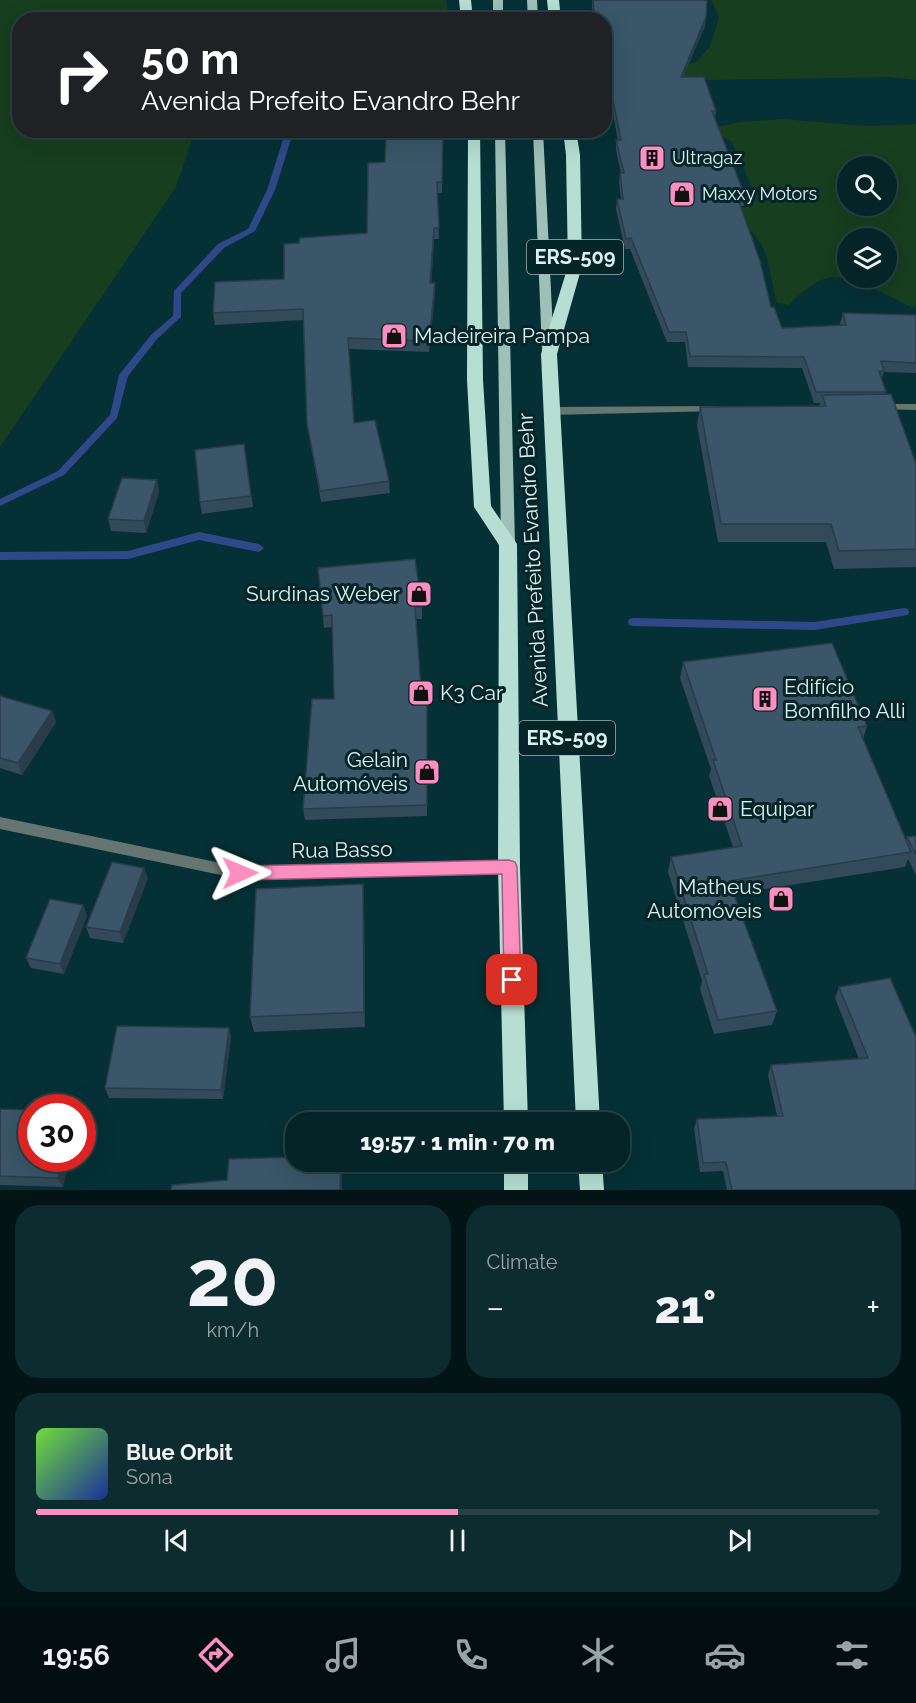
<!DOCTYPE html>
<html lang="en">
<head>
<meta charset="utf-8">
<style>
	:root { --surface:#042428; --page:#0d2c30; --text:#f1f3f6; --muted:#97a4a8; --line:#254145; --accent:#fd8ec0 }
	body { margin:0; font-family:Raleway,sans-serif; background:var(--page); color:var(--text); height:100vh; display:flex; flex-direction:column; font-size:22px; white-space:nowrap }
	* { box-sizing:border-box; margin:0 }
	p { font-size:20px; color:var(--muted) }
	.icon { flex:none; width:33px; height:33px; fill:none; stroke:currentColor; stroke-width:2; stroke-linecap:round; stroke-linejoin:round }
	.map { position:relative; height:1190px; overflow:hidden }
	.details { display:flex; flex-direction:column; gap:15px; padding:15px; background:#021416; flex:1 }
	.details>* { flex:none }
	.top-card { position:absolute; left:12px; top:12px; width:600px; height:126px; border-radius:24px; box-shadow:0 6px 24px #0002,0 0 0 2px var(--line); background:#202124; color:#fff; overflow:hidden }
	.buttons { position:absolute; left:837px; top:156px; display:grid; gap:12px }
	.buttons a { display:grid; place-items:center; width:60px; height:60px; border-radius:50%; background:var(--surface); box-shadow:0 6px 24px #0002,0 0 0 2px var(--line); font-size:30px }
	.speed { position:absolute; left:18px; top:1094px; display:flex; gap:12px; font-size:30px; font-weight:700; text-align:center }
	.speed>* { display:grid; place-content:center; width:78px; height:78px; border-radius:50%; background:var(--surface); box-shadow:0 6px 24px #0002,0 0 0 2px var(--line); line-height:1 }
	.speed .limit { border:9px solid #d22; background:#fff; color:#111 }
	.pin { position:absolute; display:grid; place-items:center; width:51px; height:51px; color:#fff; margin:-26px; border-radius:12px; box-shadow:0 3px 9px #0006 }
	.me { position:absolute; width:66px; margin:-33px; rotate:89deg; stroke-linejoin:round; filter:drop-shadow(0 0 4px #0008) }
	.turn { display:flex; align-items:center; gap:21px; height:126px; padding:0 30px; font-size:27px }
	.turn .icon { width:78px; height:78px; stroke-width:2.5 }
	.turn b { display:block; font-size:42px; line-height:51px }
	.big { font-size:45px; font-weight:800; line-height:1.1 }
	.details .widget { flex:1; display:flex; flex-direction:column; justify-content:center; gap:9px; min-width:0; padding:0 21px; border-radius:24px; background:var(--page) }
	.details .dial { align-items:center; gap:0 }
	.dial b { font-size:78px; line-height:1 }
	.song { display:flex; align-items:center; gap:18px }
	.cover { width:72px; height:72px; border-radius:9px; background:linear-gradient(135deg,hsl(100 70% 55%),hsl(230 70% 35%)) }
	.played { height:6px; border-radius:3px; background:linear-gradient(90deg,var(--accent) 50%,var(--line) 50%) }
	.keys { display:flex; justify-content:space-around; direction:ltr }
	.heat { display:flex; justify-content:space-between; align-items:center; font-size:33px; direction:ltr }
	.details .tiles { flex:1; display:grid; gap:15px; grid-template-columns:1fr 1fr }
	.widget:last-child { grid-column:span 2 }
	.trip { position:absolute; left:285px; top:1112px; width:345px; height:60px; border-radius:24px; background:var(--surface); box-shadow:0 6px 24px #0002,0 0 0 2px var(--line); font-weight:800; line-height:60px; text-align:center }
	.dock { display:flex; height:96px; justify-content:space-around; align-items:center; background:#020e10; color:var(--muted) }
	.dock .icon { width:42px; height:42px }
	.dock .active { color:var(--accent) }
	.dock b { font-size:27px; color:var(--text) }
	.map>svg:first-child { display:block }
	.green { fill:#173e1e; fill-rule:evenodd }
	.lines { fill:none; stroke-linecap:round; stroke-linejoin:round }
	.stream { fill:#2f4988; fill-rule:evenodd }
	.street { fill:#657570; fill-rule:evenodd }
	.primary { fill:#9fc0b7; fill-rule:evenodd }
	.highway { fill:#b6ded3; fill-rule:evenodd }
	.wall { fill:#324a59 }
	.shaded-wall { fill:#293c49 }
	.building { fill:#3a5668; stroke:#293c49; stroke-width:1.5 }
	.route { fill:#fd8ec0; stroke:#a45c7d; stroke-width:1.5 }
	.labels { text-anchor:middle; stroke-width:6; stroke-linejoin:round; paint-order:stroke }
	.far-poi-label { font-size:18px; fill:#dcf1f4; stroke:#062528; text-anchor:start }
	.shield { fill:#062528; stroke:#9cb4b7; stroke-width:1.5 }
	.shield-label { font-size:20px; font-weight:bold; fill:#dcf1f4 }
	.poi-label { font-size:21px; fill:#dcf1f4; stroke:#062528; text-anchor:start }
	.street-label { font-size:21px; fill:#dcf1f4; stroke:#062528 }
</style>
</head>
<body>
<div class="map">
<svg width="916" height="1190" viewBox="0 0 916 1190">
	<rect width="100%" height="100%" fill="#053035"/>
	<g class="green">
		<path d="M 0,0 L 446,0 L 449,19 L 20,20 L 20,130 L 195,131 L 176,187 L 0,447 Z"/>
		<path d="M 711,0 L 916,0 L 916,80 L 888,77 L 711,80 L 666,78 L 679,67 L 696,62 L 710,46 L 719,17 Z"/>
		<path d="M 782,119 L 867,126 L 916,124 L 916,305 L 913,308 C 891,298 859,278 835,277 C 820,276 799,294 789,305 L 777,303 C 770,279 770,248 750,230 L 702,224 L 730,210 L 753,206 L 755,194 L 731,141 L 718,135 L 697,131 L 741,122 ZM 848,166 L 886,166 L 886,206 L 848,206 ZM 848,238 L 886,238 L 886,278 L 848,278 Z"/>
	</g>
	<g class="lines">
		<g class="stream">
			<path d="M 286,130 L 294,130 L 275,190 L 255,231 L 224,248 L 181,293 L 181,317 L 157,339 L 128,376 L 117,418 L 64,475 L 0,506 L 0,499 L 58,471 L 110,415 L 119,375 L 151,335 L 173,316 L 174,291 L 218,244 L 248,229 L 267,190 Z"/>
			<path d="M 199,532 L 259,544 L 264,548 L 259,552 L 199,540 L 128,559 L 0,560 L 0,552 L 128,551 Z"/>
			<path d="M 904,608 L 908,609 L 909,612 L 908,615 L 815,630 L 633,626 L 629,625 L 628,622 L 629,619 L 633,618 L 815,622 Z"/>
		</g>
		<g class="street">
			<path d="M 881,404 L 916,404 L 916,410 L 877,409 L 876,407 Z"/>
			<path d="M 714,406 L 718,407 L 719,409 L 718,411 L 551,415 L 546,411 L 551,407 Z"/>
			<path d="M 0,817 L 240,867 L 509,861 L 514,863 L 516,867 L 514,871 L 509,873 L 240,879 L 0,829 Z"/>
		</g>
		<g class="primary">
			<rect x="493" y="0" width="10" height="20"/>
			<path d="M 527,0 L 537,0 L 538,20 L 528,20 Z"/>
			<path d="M 495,130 L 505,130 L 515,544 L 508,549 L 501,544 Z"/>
			<path d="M 533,130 L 543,130 L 554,351 L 548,355 L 542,351 Z"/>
		</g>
		<g class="highway">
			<path d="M 459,0 L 471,0 L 473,20 L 461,20 Z"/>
			<path d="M 547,0 L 559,0 L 561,20 L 549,20 Z"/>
			<path d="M 468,130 L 480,130 L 483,380 L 491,506 L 517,544 L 520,867 L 528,1122 L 504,1122 L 498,867 L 499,545 L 474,507 L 467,380 Z"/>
			<path d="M 563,130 L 576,130 L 580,155 L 582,266 L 557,354 L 600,1122 L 576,1122 L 541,354 L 568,266 L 566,155 Z"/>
			<rect x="504" y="1161" width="24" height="29"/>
			<path d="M 578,1161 L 602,1161 L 604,1190 L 580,1190 Z"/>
		</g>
	</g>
	<g class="wall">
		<path d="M 592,0 L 707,0 L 705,26 L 683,77 L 716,111 L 715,120 L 745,196 L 744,206 L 740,206 L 771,307 L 782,328 L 841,326 L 840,323 L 843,313 L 916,315 L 916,373 L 884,372 L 881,380 L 886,392 L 885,394 L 916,464 L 916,567 L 834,569 L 826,542 L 718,542 L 697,425 L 700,407 L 819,406 L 820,403 L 814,403 L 802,368 L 688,367 L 685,342 L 667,342 L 630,249 L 625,249 L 616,209 L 617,199 L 621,199 L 619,183 L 620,173 L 621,173 L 616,150 L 616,140 L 618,140 L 604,68 L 604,20 L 593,20 L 592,6 Z"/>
		<path d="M 443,146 L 442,193 L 437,193 L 439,239 L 434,239 L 431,283 L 435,283 L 435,294 L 429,352 L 349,349 L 354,423 L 389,481 L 390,493 L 321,502 L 309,435 L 307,424 L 303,320 L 215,325 L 213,313 L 284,279 L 299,243 L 367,233 L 385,162 Z"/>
		<path d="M 244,444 L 253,507 L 202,514 L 200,502 Z"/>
		<path d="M 157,480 L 159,492 L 146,533 L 111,531 L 108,519 Z"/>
		<path d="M 318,568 L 422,607 L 422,619 L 416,619 L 422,701 L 427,701 L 427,816 L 305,820 L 303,809 L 334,699 L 332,627 L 324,628 Z"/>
		<path d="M 683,662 L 867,726 L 863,739 L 906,840 L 907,837 L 916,836 L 916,875 L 908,859 L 905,867 L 734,894 L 777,1011 L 772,1025 L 714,1034 L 700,989 L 702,981 L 668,872 L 671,857 L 733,847 L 709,776 L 711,769 L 680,678 Z"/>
		<path d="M 0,696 L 52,711 L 56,722 L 22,775 L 0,768 Z"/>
		<path d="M 148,878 L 123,943 L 90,938 L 86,927 Z"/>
		<path d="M 364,900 L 365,1027 L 254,1032 L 250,1017 Z"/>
		<path d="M 83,905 L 87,916 L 64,974 L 31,968 L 26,958 Z"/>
		<path d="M 890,978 L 916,1190 L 727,1190 L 723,1171 L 700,1172 L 694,1128 L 697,1119 L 777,1116 L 768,1075 L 771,1065 L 859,1059 L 835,998 L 839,987 Z"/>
		<path d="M 229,1028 L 231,1038 L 223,1099 L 109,1098 L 105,1088 Z"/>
		<path d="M 0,1109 L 32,1158 L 69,1158 L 63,1187 L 0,1185 Z"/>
	</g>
	<g class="shaded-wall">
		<path d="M 706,17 L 705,26 L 679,87 L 681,77 Z"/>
		<path d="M 434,228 L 434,239 L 431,294 L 430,283 Z"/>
		<path d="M 435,283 L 435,294 L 429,352 L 429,341 Z"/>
		<path d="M 157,480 L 159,492 L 146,533 L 144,521 Z"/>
		<path d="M 52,711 L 56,722 L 22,775 L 18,763 Z"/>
		<path d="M 144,868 L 148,878 L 123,943 L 120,932 Z"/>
		<path d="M 363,884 L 364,900 L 365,1027 L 364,1012 Z"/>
		<path d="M 83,905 L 87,916 L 64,974 L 60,964 Z"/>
		<path d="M 229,1028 L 231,1038 L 223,1099 L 221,1090 Z"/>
		<path d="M 62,1158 L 69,1158 L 63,1187 L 58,1178 Z"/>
		<path d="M 341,1161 L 342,1161 L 342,1190 L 340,1190 Z"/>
	</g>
	<g class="building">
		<path d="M 593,0 L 707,0 L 706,17 L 681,77 L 704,77 L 716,111 L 712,111 L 745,196 L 737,196 L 760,261 L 771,307 L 774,307 L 782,328 L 846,325 L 843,313 L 916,315 L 916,363 L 881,361 L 884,371 L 879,371 L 886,392 L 816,392 L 804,357 L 690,356 L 686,332 L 669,332 L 631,238 L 626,239 L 617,199 L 623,199 L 620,173 L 624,173 L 616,140 L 621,140 L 604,55 L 604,20 L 595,20 Z"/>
		<path d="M 386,135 L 443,135 L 442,182 L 437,182 L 439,228 L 434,228 L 430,283 L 435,283 L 429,341 L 348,338 L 354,423 L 375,420 L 389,481 L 320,491 L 307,424 L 303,309 L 213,313 L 215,282 L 284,279 L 284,244 L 299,243 L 300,238 L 367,233 L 368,163 L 385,162 Z"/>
		<path d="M 891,394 L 916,464 L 916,549 L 839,551 L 831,524 L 721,524 L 700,407 L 826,406 L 822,395 Z"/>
		<path d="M 244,444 L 251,496 L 200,502 L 195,450 Z"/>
		<path d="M 122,478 L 157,480 L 144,521 L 108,519 Z"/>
		<path d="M 415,559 L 422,607 L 415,607 L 422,701 L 427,701 L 427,805 L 303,809 L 312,699 L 334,699 L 332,615 L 323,616 L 318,568 Z"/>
		<path d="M 832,643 L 867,726 L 858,727 L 911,852 L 729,881 L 777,1011 L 718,1020 L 704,974 L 708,974 L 671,857 L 742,846 L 713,760 L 716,760 L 683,662 Z"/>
		<path d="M 0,696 L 52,711 L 18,763 L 0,758 Z"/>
		<path d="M 916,836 L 916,855 L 907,837 Z"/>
		<path d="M 112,862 L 144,868 L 120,932 L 86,927 Z"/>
		<path d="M 363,884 L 364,1012 L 250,1017 L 256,889 Z"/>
		<path d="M 50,899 L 83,905 L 60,964 L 26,958 Z"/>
		<path d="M 890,978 L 916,1037 L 916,1190 L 732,1190 L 726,1162 L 703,1163 L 697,1119 L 783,1116 L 771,1065 L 868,1058 L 839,987 Z"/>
		<path d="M 117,1026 L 229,1028 L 221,1090 L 105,1088 Z"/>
		<path d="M 0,1109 L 32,1110 L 32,1158 L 62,1158 L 58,1178 L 0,1176 Z"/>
		<path d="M 296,1157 L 296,1161 L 341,1161 L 340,1190 L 171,1190 L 172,1185 L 227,1180 L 229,1159 Z"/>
	</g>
	<path class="route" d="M 509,860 L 515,862 L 517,867 L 521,980 L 518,986 L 512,988 L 506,986 L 504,980 L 502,874 L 240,880 L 234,878 L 232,873 L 234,869 L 240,866 Z"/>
	<defs>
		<g id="building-square" transform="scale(1.35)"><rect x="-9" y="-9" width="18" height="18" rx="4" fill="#fd8ec0" stroke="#062528"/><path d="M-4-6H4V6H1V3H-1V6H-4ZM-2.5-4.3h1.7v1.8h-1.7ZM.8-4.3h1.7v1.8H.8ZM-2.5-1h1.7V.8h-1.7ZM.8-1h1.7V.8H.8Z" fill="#111"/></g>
		<g id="shop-square" transform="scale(1.35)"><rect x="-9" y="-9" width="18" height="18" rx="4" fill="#fd8ec0" stroke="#062528"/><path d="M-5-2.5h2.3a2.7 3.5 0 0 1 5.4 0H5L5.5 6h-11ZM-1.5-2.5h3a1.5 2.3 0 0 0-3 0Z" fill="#111"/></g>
	</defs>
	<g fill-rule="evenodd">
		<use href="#building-square" x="652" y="158"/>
		<use href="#shop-square" x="682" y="194"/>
		<use href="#shop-square" x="394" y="336"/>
		<use href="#shop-square" x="419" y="594"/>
		<use href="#shop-square" x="421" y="693"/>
		<use href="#building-square" x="765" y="699"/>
		<use href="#shop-square" x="427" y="772"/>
		<use href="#shop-square" x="720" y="809"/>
		<use href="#shop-square" x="781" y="899"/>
	</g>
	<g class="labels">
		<g class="far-poi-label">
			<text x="672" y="164">Ultragaz</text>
			<text x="702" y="200">Maxxy Motors</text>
		</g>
		<g class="shield">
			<rect x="527" y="240" width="96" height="34" rx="4.5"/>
			<rect x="519" y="721" width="96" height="34" rx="4.5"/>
		</g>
		<g class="shield-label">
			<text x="575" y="264">ERS-509</text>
			<text x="567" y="745">ERS-509</text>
		</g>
		<g class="poi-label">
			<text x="414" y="343">Madeireira Pampa</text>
			<text x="400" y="601" text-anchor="end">Surdinas Weber</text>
			<text x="784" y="694">Edifício<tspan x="784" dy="24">Bomfilho Alli</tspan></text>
			<text x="440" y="700">K3 Car</text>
			<text x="408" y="767" text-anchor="end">Gelain<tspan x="408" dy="24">Automóveis</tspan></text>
			<text x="740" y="816">Equipar</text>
			<text x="762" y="894" text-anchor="end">Matheus<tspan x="762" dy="24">Automóveis</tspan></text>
		</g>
		<g class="street-label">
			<text transform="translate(533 560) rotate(-93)" y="7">Avenida Prefeito Evandro Behr</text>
			<text transform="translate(342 850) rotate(-1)" y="7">Rua Basso</text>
		</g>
	</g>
</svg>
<div class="buttons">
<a><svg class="icon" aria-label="search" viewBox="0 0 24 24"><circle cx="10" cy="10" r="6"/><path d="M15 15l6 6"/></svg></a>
<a><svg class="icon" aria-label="layers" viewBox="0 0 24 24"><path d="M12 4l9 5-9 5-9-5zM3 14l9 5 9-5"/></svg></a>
</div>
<div class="speed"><div class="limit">30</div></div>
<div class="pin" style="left:512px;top:980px;background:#d93025"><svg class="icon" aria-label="arrive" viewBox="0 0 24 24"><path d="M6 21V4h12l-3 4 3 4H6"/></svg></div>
<svg class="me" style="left:240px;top:873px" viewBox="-20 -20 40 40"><path d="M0-17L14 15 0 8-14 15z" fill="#fd8ec0" stroke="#fff" stroke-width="4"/></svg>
<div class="trip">19:57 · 1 min · 70 m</div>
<div class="top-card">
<div class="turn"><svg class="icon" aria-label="right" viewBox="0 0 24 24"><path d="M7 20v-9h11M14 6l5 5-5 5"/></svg><div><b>50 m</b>Avenida Prefeito Evandro Behr</div></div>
</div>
</div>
<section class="details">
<div class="tiles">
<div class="widget dial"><b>20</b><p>km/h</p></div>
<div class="widget"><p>Climate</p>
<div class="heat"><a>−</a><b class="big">21°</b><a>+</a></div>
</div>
<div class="widget">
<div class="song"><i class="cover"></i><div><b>Blue Orbit</b><p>Sona</p></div></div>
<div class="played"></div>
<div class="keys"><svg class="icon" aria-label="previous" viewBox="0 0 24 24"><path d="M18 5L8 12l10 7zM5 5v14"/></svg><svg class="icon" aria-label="pause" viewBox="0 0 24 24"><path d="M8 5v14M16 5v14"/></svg><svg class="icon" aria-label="next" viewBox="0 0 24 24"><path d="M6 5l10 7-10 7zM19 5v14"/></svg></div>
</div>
</div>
</section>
<nav class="dock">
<b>19:56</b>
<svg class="icon active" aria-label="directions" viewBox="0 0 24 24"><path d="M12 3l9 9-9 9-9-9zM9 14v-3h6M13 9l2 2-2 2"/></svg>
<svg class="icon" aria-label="music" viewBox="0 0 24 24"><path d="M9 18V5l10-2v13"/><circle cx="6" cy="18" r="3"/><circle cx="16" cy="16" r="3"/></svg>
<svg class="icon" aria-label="phone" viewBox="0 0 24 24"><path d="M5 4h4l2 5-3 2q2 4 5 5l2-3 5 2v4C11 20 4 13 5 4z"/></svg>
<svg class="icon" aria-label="climate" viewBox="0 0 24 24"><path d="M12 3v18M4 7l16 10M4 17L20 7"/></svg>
<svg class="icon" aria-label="car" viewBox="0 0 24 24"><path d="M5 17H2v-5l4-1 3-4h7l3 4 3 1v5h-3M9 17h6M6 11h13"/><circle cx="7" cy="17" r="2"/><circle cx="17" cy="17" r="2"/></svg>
<svg class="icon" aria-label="filters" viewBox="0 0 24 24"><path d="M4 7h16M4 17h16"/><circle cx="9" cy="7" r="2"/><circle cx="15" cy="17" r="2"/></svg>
</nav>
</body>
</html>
